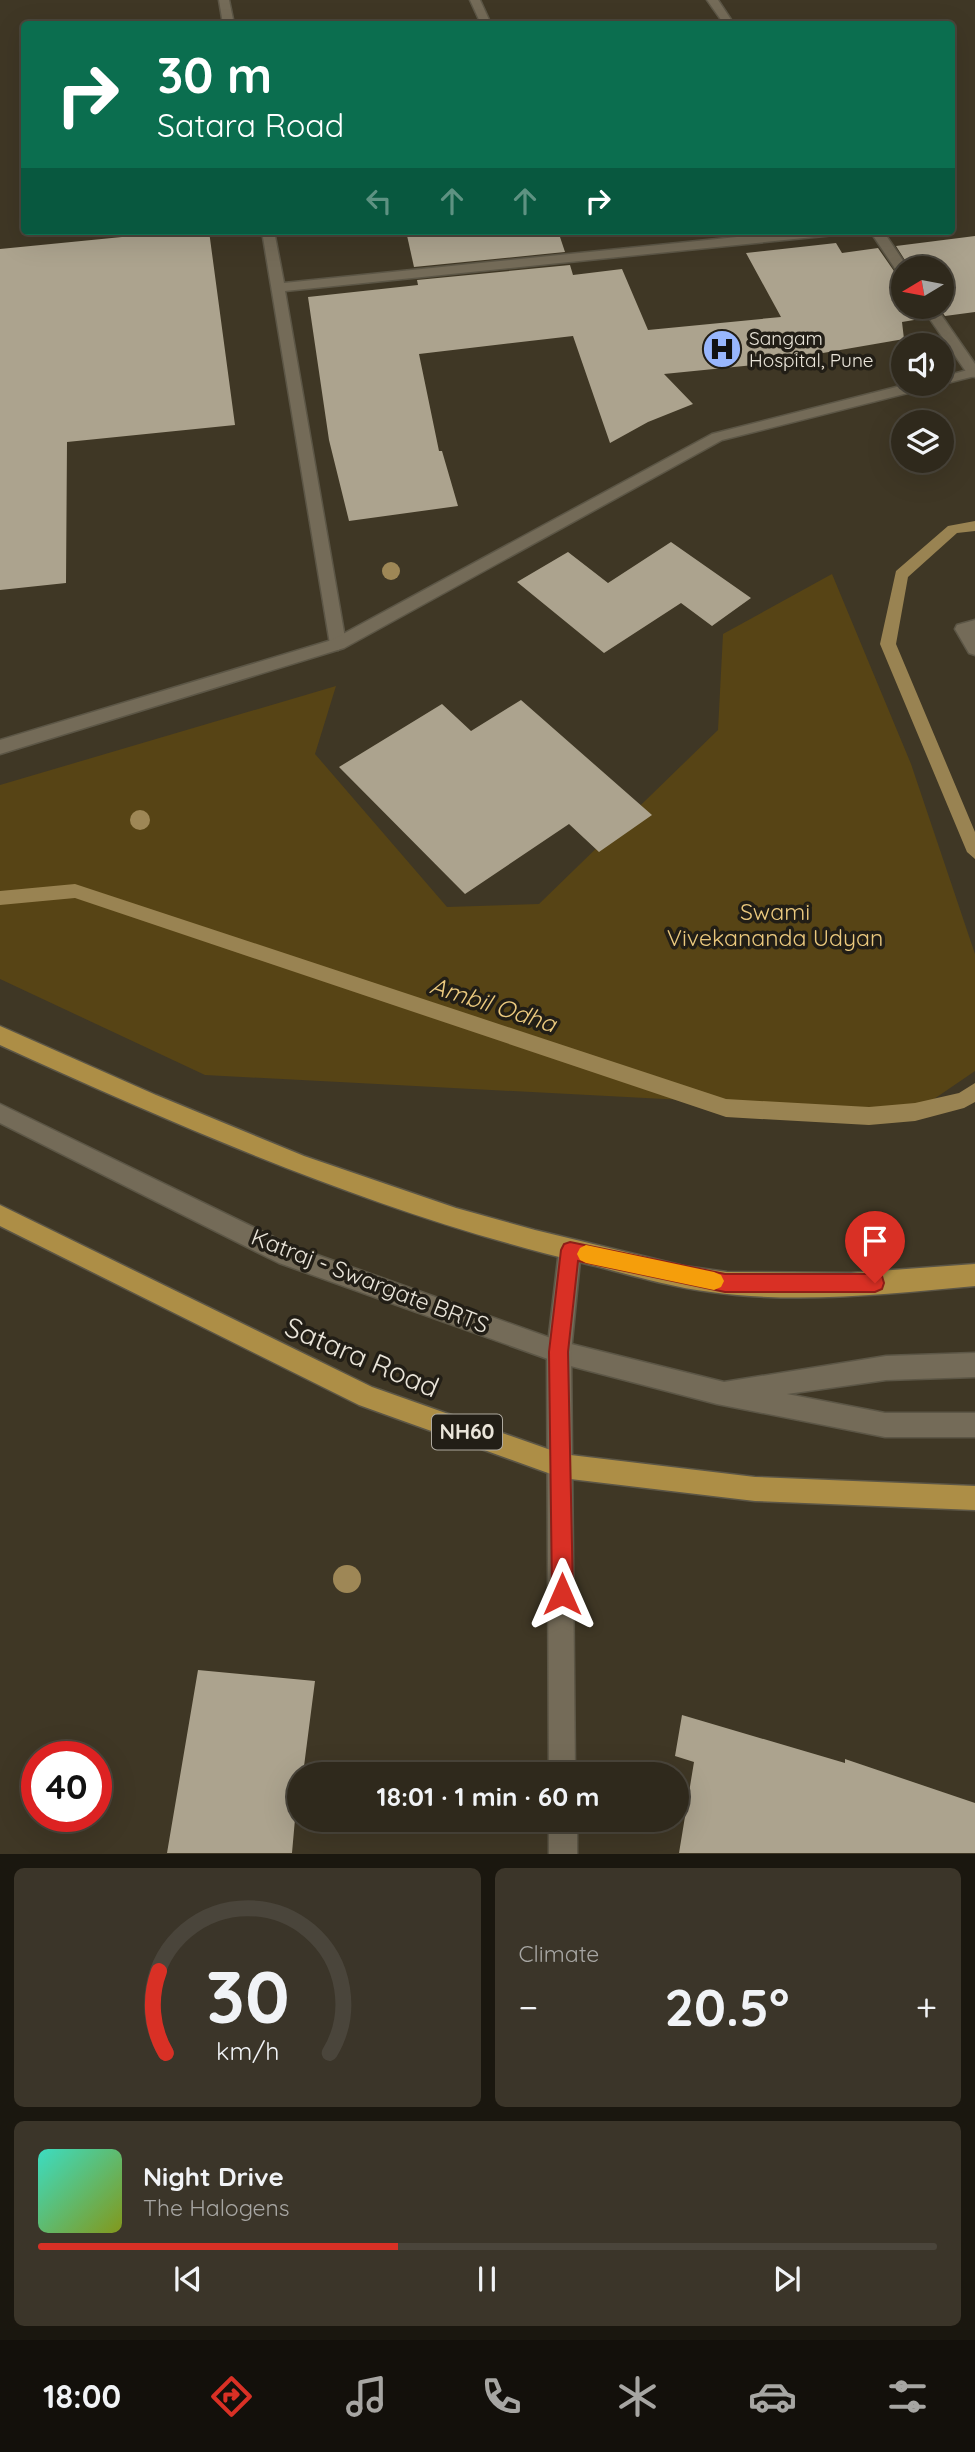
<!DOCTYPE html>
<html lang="en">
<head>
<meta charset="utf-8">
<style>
	:root { --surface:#2f291c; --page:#3b3529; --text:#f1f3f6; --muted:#a7a6a3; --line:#4a453b; --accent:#d93025 }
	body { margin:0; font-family:Quicksand,sans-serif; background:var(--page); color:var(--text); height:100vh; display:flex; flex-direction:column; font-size:26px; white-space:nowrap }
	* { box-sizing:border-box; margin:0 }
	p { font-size:23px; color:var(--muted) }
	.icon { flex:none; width:38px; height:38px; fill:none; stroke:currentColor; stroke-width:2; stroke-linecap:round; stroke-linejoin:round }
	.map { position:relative; height:1854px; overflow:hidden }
	.drawer { display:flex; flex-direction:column; gap:14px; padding:14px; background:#1a170f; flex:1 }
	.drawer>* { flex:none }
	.guide { position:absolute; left:21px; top:21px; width:934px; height:214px; border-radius:7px; box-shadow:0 7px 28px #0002,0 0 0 2px var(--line); background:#0b6e4f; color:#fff; overflow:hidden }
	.needle { width:46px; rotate:260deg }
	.buttons { position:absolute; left:891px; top:256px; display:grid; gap:14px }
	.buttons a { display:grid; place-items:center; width:63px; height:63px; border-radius:50%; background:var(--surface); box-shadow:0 7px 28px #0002,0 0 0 2px var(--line); font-size:35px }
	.speed { position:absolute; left:21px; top:1741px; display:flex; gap:14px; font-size:35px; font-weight:700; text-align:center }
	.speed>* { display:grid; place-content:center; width:91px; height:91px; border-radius:50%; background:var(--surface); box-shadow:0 7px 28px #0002,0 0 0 2px var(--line); line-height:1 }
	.speed .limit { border:10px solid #d22; background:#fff; color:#111 }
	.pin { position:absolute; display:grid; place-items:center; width:60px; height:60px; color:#fff; margin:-72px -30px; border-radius:50% 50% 50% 0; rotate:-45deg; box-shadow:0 0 7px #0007 }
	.pin .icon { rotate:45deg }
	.me { position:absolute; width:77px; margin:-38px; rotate:0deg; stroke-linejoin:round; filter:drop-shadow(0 0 5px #0008) }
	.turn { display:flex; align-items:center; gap:24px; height:147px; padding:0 21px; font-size:32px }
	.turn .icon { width:91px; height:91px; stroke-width:2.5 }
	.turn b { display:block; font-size:49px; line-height:60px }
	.lanes { display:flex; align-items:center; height:66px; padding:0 21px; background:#0003; justify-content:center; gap:35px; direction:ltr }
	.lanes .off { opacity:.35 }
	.big { font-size:52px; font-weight:700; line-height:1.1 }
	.drawer .widget { flex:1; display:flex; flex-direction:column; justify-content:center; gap:10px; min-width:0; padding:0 24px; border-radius:10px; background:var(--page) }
	.drawer .dial { align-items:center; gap:0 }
	.dial svg { height:182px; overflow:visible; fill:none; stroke:var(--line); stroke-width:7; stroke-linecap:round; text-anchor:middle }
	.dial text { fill:var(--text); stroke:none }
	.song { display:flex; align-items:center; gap:21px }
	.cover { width:84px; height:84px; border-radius:10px; background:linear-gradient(135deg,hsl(170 70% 55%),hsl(70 70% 35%)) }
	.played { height:7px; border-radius:4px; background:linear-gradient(90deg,var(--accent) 40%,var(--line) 40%) }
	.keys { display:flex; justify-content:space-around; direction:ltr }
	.heat { display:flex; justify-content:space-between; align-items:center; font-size:38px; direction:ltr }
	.drawer .tiles { flex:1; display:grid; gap:14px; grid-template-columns:1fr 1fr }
	.widget:last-child { grid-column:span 2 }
	.trip { position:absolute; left:287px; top:1762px; width:402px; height:70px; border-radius:35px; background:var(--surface); box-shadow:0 7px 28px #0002,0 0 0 2px var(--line); font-weight:700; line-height:70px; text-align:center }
	.tab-bar { display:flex; height:112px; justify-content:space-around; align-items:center; background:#13100b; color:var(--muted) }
	.tab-bar .icon { width:49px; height:49px }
	.tab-bar .active { color:var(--accent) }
	.tab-bar b { font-size:32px; color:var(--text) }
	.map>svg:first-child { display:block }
	.green { fill:#574415 }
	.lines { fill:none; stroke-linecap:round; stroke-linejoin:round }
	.stream { fill:#998352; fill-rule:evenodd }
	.building { fill:#aca38e }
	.service-casing { stroke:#5c5646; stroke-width:3 }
	.minor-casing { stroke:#5c5646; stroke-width:3 }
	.tertiary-casing { stroke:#5c5646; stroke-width:3 }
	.trunk-casing { stroke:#5c5646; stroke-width:3 }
	.service { fill:#746b58; fill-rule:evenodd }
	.minor { fill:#746b58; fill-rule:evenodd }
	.tertiary { fill:#746b58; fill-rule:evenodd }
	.trunk { fill:#ad8e46; fill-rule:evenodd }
	.tree { fill:#9e8756 }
	.route { fill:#d93025; stroke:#8d1f18; stroke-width:2 }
	.slow { fill:#f59e0b }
	.labels { text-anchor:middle; stroke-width:7; stroke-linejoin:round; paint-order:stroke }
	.far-poi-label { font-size:19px; fill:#eae5da; stroke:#221e16; text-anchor:start }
	.shield { fill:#221e16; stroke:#aea99f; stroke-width:2 }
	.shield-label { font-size:21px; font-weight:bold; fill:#eae5da }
	.park-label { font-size:23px; fill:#ebc97e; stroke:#221e16 }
	.street-label { font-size:23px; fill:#eae5da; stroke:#221e16 }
	.water-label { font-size:24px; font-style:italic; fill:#ecca7f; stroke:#221e16 }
	.near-street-label { font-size:28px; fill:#eae5da; stroke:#221e16 }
</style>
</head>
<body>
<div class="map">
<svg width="975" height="1854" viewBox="0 0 975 1854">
	<rect width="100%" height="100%" fill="#3f3725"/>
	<path class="green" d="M 832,574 L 911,764 L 975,954 L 975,1071 L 915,1112 L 205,1075 L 0,979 L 0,785 L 336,686 L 315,754 L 447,907 L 539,904 L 718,730 L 723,634 Z"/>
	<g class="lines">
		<g class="stream">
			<path d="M 975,521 L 975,531 L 957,533 L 908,577 L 896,644 L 975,832 L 975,859 L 967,852 L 880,644 L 896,571 L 948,526 Z"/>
			<path d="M 75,884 L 726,1099 L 869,1107 L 915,1103 L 959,1093 L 975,1083 L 975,1102 L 964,1108 L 915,1121 L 869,1125 L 726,1117 L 75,898 L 0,905 L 0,891 Z"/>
		</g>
	</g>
	<g class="building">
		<path d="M 183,231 L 209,231 L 235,425 L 67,442 L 66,583 L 0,590 L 0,249 Z"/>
		<path d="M 406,231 L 558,231 L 565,252 L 414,267 Z"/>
		<path d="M 975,236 L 975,312 L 945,316 L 938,306 L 942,306 L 942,268 L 910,268 L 896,246 Z"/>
		<path d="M 836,243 L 842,253 L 878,248 L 896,274 L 903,276 L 903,306 L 919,306 L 926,318 L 902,322 L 904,339 L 754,365 L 664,374 L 693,404 L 648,422 L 610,443 L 573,336 L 419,354 L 439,451 L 442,451 L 458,506 L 349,521 L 329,440 L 308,297 L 418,285 L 417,280 L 570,265 L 573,275 L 622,269 L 648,330 L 781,317 L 746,253 Z"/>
		<path d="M 671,542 L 751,598 L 712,626 L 681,603 L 604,653 L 517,582 L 568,552 L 608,583 Z"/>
		<path d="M 521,700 L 652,815 L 599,852 L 569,824 L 465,894 L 339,767 L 442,704 L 471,731 Z"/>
		<path d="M 198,1670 L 315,1681 L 303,1774 L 299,1774 L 292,1853 L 167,1853 Z"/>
		<path d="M 682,1715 L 845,1763 L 845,1759 L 975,1803 L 975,1853 L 679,1853 L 694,1762 L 675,1756 Z"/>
	</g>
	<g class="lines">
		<g class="service-casing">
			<g id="service">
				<path d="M 975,620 L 975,655 L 969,653 L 955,629 L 957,625 Z"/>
				<path d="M 0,1104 L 292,1246 L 559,1341 L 724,1382 L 886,1356 L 975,1353 L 975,1377 L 886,1380 L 787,1394 L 885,1413 L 975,1413 L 975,1437 L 885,1437 L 717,1404 L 559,1363 L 279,1263 L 0,1123 Z"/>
			</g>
		</g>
		<g class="minor-casing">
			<g id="minor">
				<path d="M 219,0 L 229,0 L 234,24 L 223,24 Z"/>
				<path d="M 470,0 L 480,0 L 491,24 L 481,24 Z"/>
				<path d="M 707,0 L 718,0 L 734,24 L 724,24 Z"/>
				<path d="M 262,231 L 274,231 L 284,283 L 796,231 L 840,231 L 834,235 L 285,291 L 346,644 L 338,650 L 330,644 Z"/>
				<path d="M 870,231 L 883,231 L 908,268 L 903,268 L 903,274 L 898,273 Z"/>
				<path d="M 921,306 L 935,306 L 975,364 L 975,377 L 969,376 Z"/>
			</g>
		</g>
		<g class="tertiary-casing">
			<g id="tertiary">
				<path d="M 975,368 L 975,376 L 722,440 L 344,648 L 0,754 L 0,740 L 332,640 L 712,434 L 912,383 L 942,383 L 942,377 Z"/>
				<path d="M 570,1239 L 578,1243 L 581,1250 L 571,1352 L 575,1774 L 549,1774 L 547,1352 L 559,1250 L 562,1243 Z"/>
				<rect x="549" y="1820" width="28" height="34"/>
			</g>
		</g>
		<g class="trunk-casing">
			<g id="trunk">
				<path d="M 0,1026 L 156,1095 L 304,1156 L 456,1208 L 535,1230 L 684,1266 L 727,1272 L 851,1273 L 975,1264 L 975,1286 C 889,1294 798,1304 711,1292 C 668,1287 625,1273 583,1263 C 380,1214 189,1131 0,1045 Z"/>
				<path d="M 0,1205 L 372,1387 L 562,1454 L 755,1477 L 975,1486 L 975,1510 L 755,1501 L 562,1478 L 359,1405 L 0,1226 Z"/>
			</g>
		</g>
		<use href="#service" class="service"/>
		<use href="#minor" class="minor"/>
		<use href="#tertiary" class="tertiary"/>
		<use href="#trunk" class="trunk"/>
	</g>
	<g class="tree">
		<circle cx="391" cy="571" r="9"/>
		<circle cx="140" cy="820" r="10"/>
		<circle cx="347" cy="1579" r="14"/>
	</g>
	<path class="route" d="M 570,1242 L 725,1274 L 875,1274 L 882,1276 L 884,1283 L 882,1289 L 875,1292 L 725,1292 L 578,1261 L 568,1352 L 573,1594 L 569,1602 L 562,1605 L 555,1602 L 552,1594 L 549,1352 L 561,1250 L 564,1244 Z"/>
	<path class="slow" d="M 586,1245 L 714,1272 L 721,1275 L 724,1281 L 721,1287 L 714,1290 L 586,1263 L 580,1260 L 577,1254 L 580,1248 Z"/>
	<defs>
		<g id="hospital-disc" transform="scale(2.0125)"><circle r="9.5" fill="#98b6fd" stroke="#221e16"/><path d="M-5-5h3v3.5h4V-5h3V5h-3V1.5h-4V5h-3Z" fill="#111"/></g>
	</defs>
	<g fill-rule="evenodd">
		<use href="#hospital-disc" x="722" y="349"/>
	</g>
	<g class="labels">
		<g class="far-poi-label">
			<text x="749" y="345">Sangam<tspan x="749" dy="22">Hospital, Pune</tspan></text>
		</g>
		<rect class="shield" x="432" y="1414.5" width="70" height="35" rx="5"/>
		<g class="shield-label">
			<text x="467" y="1439">NH60</text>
		</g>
		<g class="park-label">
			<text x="775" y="920">Swami<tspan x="775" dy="26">Vivekananda Udyan</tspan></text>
		</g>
		<g class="street-label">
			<text transform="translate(370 1281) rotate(21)" y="8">Katraj - Swargate BRTS</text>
		</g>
		<g class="water-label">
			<text transform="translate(493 1005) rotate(18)" y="8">Ambil Odha</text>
		</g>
		<g class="near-street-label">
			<text transform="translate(362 1357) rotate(23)" y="10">Satara Road</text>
		</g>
	</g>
</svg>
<div class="buttons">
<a><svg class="needle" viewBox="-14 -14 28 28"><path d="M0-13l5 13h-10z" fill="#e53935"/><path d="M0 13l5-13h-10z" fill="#a7a6a3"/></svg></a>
<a><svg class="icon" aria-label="sound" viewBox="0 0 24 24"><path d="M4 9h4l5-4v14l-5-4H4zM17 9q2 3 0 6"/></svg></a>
<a><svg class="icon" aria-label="layers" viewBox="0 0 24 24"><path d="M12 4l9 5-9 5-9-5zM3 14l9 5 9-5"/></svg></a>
</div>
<div class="speed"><div class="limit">40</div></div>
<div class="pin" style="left:875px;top:1283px;background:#d93025"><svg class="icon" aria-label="arrive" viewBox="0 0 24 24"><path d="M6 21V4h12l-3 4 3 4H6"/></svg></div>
<svg class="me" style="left:562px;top:1594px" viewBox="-20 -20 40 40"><path d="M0-17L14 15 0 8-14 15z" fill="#d93025" stroke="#fff" stroke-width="4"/></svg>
<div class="trip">18:01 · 1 min · 60 m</div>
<div class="guide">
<div class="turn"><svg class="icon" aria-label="right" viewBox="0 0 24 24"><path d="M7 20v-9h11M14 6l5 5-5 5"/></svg><div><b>30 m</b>Satara Road</div></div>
<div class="lanes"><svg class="icon off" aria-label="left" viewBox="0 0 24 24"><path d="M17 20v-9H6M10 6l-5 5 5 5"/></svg><svg class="icon off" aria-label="ahead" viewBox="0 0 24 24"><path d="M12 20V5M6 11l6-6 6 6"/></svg><svg class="icon off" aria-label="ahead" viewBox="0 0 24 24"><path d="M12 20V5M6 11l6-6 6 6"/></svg><svg class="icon" aria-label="right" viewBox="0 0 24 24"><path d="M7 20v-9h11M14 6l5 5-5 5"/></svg></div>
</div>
</div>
<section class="drawer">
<div class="tiles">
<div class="widget dial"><svg viewBox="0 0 100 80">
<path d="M14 69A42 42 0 1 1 86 69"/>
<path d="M14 69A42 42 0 0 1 11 33" stroke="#d93025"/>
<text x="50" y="56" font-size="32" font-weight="700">30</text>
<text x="50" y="72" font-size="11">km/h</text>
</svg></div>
<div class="widget"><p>Climate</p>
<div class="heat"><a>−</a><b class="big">20.5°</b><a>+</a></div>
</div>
<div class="widget">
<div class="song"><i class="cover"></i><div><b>Night Drive</b><p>The Halogens</p></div></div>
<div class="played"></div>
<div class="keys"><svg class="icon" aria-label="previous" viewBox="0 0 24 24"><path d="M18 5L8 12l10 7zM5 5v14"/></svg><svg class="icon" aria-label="pause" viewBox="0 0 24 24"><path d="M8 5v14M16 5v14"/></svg><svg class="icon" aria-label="next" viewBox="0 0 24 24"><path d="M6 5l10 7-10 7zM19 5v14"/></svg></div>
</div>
</div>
</section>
<nav class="tab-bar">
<b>18:00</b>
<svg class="icon active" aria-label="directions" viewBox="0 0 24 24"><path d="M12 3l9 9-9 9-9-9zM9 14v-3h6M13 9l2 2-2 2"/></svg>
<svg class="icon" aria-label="music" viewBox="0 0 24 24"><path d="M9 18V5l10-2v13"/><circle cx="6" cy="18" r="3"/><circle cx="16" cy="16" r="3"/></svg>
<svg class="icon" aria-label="phone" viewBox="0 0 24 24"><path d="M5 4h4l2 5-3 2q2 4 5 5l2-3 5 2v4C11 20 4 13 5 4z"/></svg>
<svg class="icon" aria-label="climate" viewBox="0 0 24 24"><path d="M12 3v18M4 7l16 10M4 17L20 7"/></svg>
<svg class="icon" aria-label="car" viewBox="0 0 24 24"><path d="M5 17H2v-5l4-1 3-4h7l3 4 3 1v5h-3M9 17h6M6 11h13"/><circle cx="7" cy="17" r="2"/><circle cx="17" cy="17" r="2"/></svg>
<svg class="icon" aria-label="filters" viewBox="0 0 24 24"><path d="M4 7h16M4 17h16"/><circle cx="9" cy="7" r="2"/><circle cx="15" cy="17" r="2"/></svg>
</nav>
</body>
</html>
